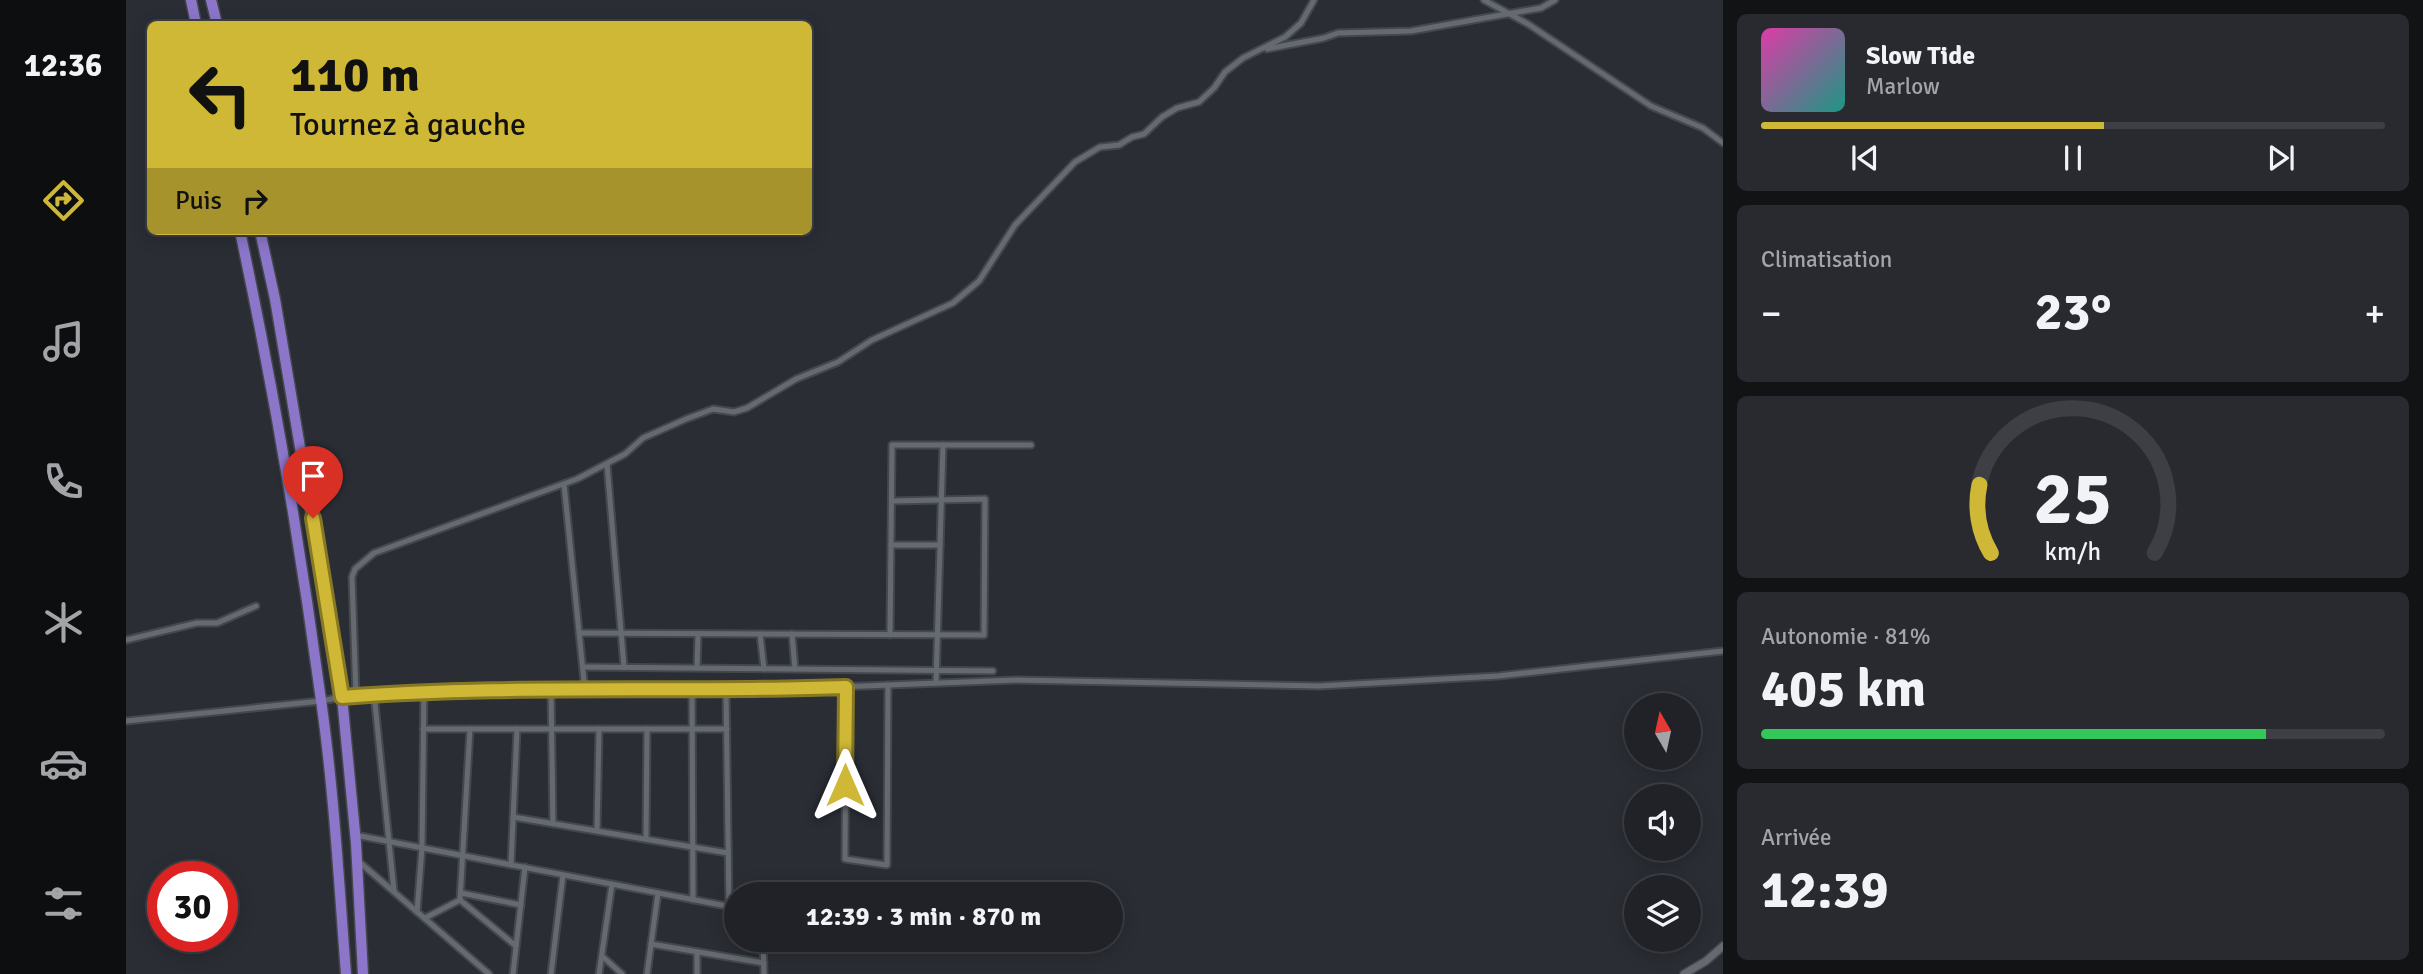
<!DOCTYPE html>
<html lang="fr">
<head>
<meta charset="utf-8">
<style>
	:root { --surface:#202227; --page:#282a2f; --text:#f1f3f6; --muted:#a2a4a7; --line:#3d3f44; --accent:#d0b837 }
	body { margin:0; font-family:Signika,sans-serif; background:var(--page); color:var(--text); height:100vh; display:flex; flex-direction:column; font-size:26px; white-space:nowrap }
	* { box-sizing:border-box; margin:0 }
	p { font-size:23px; color:var(--muted) }
	.icon { flex:none; width:38px; height:38px; fill:none; stroke:currentColor; stroke-width:2; stroke-linecap:round; stroke-linejoin:round }
	.map { position:relative; flex:1; overflow:hidden }
	.details { display:flex; flex-direction:column; gap:14px; padding:14px; background:#121315; width:700px }
	.details>* { flex:none }
	.hud { position:absolute; left:21px; top:21px; width:665px; height:214px; border-radius:10px; box-shadow:0 4px 18px #0003,0 0 0 2px var(--line); background:#d0b837; color:#111; overflow:hidden }
	.needle { width:46px; rotate:351deg }
	.buttons { position:absolute; left:1498px; top:693px; display:grid; gap:14px }
	.buttons a { display:grid; place-items:center; width:77px; height:77px; border-radius:50%; background:var(--surface); box-shadow:0 4px 18px #0003,0 0 0 2px var(--line); font-size:35px }
	.speed { position:absolute; left:21px; top:861px; display:flex; gap:14px; font-size:35px; font-weight:700; text-align:center }
	.speed>* { display:grid; place-content:center; width:91px; height:91px; border-radius:50%; background:var(--surface); box-shadow:0 4px 18px #0003,0 0 0 2px var(--line); line-height:1 }
	.speed .limit { border:10px solid #d22; background:#fff; color:#111 }
	.pin { position:absolute; display:grid; place-items:center; width:60px; height:60px; color:#fff; margin:-72px -30px; border-radius:50% 50% 50% 0; rotate:-45deg; box-shadow:0 0 7px #0007 }
	.pin .icon { rotate:45deg }
	.me { position:absolute; width:77px; margin:-38px; rotate:0deg; stroke-linejoin:round; filter:drop-shadow(0 0 5px #0008) }
	.turn { display:flex; align-items:center; gap:24px; height:147px; padding:0 28px; font-size:32px }
	.turn .icon { width:91px; height:91px; stroke-width:2.5 }
	.turn b { display:block; font-size:49px; line-height:60px }
	.then { display:flex; align-items:center; height:66px; padding:0 28px; background:#0003; gap:14px; font-size:26px }
	.big { font-size:52px; font-weight:700; line-height:1.1 }
	.details .widget { flex:1; display:flex; flex-direction:column; justify-content:center; gap:10px; min-width:0; padding:0 24px; border-radius:10px; background:var(--page) }
	.details .dial { align-items:center; gap:0 }
	.dial svg { height:182px; overflow:visible; fill:none; stroke:var(--line); stroke-width:7; stroke-linecap:round; text-anchor:middle }
	.dial text { fill:var(--text); stroke:none }
	.song { display:flex; align-items:center; gap:21px }
	.cover { width:84px; height:84px; border-radius:10px; background:linear-gradient(135deg,hsl(320 70% 55%),hsl(170 70% 35%)) }
	.played { height:7px; border-radius:4px; background:linear-gradient(90deg,var(--accent) 55%,var(--line) 55%) }
	.keys { display:flex; justify-content:space-around; direction:ltr }
	.heat { display:flex; justify-content:space-between; align-items:center; font-size:38px; direction:ltr }
	.charge { height:10px; border-radius:5px; background:linear-gradient(90deg,#34c759 81%,var(--line) 0) }
	.trip { position:absolute; left:598px; top:882px; width:399px; height:70px; border-radius:35px; background:var(--surface); box-shadow:0 4px 18px #0003,0 0 0 2px var(--line); font-weight:700; line-height:70px; text-align:center }
	main { display:flex; flex:1; min-height:0 }
	.dock { display:flex; flex-direction:column; width:126px; justify-content:space-around; align-items:center; background:#0d0e10; color:var(--muted) }
	.dock .icon { width:49px; height:49px }
	.dock .on { color:var(--accent) }
	.dock b { font-size:32px; color:var(--text) }
	.map>svg:first-child { display:block }
	.lines { fill:none; stroke-linecap:round; stroke-linejoin:round }
	.minor-casing { stroke:#44484d; stroke-width:9 }
	.tertiary-casing { stroke:#44484d; stroke-width:10 }
	.trunk-casing { stroke:#44484d; stroke-width:13 }
	.minor { stroke:#656a71; stroke-width:5 }
	.tertiary { stroke:#656a71; stroke-width:7 }
	.trunk { stroke:#8c76ca; stroke-width:10 }
	.route-casing { stroke:#877824; stroke-width:18 }
	.route { stroke:#d0b837; stroke-width:12 }
</style>
</head>
<body>
<main>
<nav class="dock">
<b>12:36</b>
<svg class="icon on" aria-label="directions" viewBox="0 0 24 24"><path d="M12 3l9 9-9 9-9-9zM9 14v-3h6M13 9l2 2-2 2"/></svg>
<svg class="icon" aria-label="music" viewBox="0 0 24 24"><path d="M9 18V5l10-2v13"/><circle cx="6" cy="18" r="3"/><circle cx="16" cy="16" r="3"/></svg>
<svg class="icon" aria-label="phone" viewBox="0 0 24 24"><path d="M5 4h4l2 5-3 2q2 4 5 5l2-3 5 2v4C11 20 4 13 5 4z"/></svg>
<svg class="icon" aria-label="climate" viewBox="0 0 24 24"><path d="M12 3v18M4 7l16 10M4 17L20 7"/></svg>
<svg class="icon" aria-label="car" viewBox="0 0 24 24"><path d="M5 17H2v-5l4-1 3-4h7l3 4 3 1v5h-3M9 17h6M6 11h13"/><circle cx="7" cy="17" r="2"/><circle cx="17" cy="17" r="2"/></svg>
<svg class="icon" aria-label="filters" viewBox="0 0 24 24"><path d="M4 7h16M4 17h16"/><circle cx="9" cy="7" r="2"/><circle cx="15" cy="17" r="2"/></svg>
</nav>
<div class="map">
<svg width="1597" height="974" viewBox="0 0 1597 974">
	<rect width="100%" height="100%" fill="#2a2d34"/>
	<g class="lines">
		<g class="minor-casing">
			<g id="minor">
				<path d="M 1358,0 L 1402,24 L 1525,106 L 1577,128 L 1597,143"/>
				<path d="M 1141,49 L 1198,38 L 1212,33 L 1285,31 L 1415,8 L 1429,0"/>
				<path d="M 481,464 L 498,667"/>
				<path d="M 438,484 L 459,691"/>
				<path d="M 765,545 L 814,545"/>
				<path d="M 453,633 L 858,635 L 859,499 L 766,501"/>
				<path d="M 634,634 L 638,669"/>
				<path d="M 666,634 L 669,669"/>
				<path d="M 764,635 L 766,445 L 905,445"/>
				<path d="M 0,640 L 71,623 L 91,623 L 130,606"/>
				<path d="M 457,667 L 867,671"/>
				<path d="M 571,668 L 572,634"/>
				<path d="M 810,683 L 817,445"/>
				<path d="M 720,687 L 719,859 L 761,865 L 762,685"/>
				<path d="M 425,690 L 427,824"/>
				<path d="M 566,691 L 567,900"/>
				<path d="M 600,691 L 603,907"/>
				<path d="M 248,694 L 268,891"/>
				<path d="M 230,696 L 226,577 L 229,569 L 248,553 L 451,479 L 499,454 L 517,438 L 560,419 L 587,409 L 608,412 L 621,408 L 670,379 L 712,362 L 746,340 L 827,303 L 853,281 L 889,225 L 949,162 L 974,147 L 993,145 L 1006,137 L 1018,134 L 1036,117 L 1051,108 L 1073,102 L 1088,88 L 1099,72 L 1117,58 L 1159,37 L 1175,23 L 1188,0"/>
				<path d="M 0,721 L 195,701 L 216,697 L 298,690 L 613,691 L 890,680 L 1193,686 L 1372,676 L 1597,651"/>
				<path d="M 297,729 L 601,729"/>
				<path d="M 387,817 L 602,853"/>
				<path d="M 471,831 L 473,729"/>
				<path d="M 229,835 L 611,908"/>
				<path d="M 520,839 L 521,729"/>
				<path d="M 231,860 L 363,974"/>
				<path d="M 385,865 L 391,729"/>
				<path d="M 335,893 L 395,905"/>
				<path d="M 334,900 L 390,946"/>
				<path d="M 291,912 L 296,848 L 298,690"/>
				<path d="M 299,918 L 334,900 L 344,729"/>
				<path d="M 637,940 L 638,974"/>
				<path d="M 525,944 L 638,963"/>
				<path d="M 476,956 L 496,974"/>
				<path d="M 387,974 L 399,867"/>
				<path d="M 425,974 L 437,875"/>
				<path d="M 473,974 L 486,884"/>
				<path d="M 521,974 L 532,893"/>
				<path d="M 571,974 L 571,952"/>
			</g>
		</g>
		<g class="tertiary-casing">
			<path id="tertiary" d="M 1558,974 L 1580,961 L 1597,946"/>
		</g>
		<g class="trunk-casing">
			<g id="trunk">
				<path d="M 65,0 L 70,24"/>
				<path d="M 85,0 L 91,24"/>
				<path d="M 114,231 C 147,386 174,543 195,700 C 208,791 213,883 220,974"/>
				<path d="M 134,231 L 149,299 L 216,697 L 230,843 L 237,974"/>
			</g>
		</g>
		<use href="#minor" class="minor"/>
		<use href="#tertiary" class="tertiary"/>
		<use href="#trunk" class="trunk"/>
	</g>
	<g class="lines">
		<g class="route-casing">
			<path id="route" d="M 187,518 L 216,697 C 383,684 552,693 720,687 L 719,785"/>
		</g>
		<use href="#route" class="route"/>
	</g>
</svg>
<div class="buttons">
<a><svg class="needle" viewBox="-14 -14 28 28"><path d="M0-13l5 13h-10z" fill="#e53935"/><path d="M0 13l5-13h-10z" fill="#a2a4a7"/></svg></a>
<a><svg class="icon" aria-label="sound" viewBox="0 0 24 24"><path d="M4 9h4l5-4v14l-5-4H4zM17 9q2 3 0 6"/></svg></a>
<a><svg class="icon" aria-label="layers" viewBox="0 0 24 24"><path d="M12 4l9 5-9 5-9-5zM3 14l9 5 9-5"/></svg></a>
</div>
<div class="speed"><div class="limit">30</div></div>
<div class="pin" style="left:187px;top:518px;background:#d93025"><svg class="icon" aria-label="arrive" viewBox="0 0 24 24"><path d="M6 21V4h12l-3 4 3 4H6"/></svg></div>
<svg class="me" style="left:719px;top:785px" viewBox="-20 -20 40 40"><path d="M0-17L14 15 0 8-14 15z" fill="#d0b837" stroke="#fff" stroke-width="4"/></svg>
<div class="trip">12:39 · 3 min · 870 m</div>
<div class="hud">
<div class="turn"><svg class="icon" aria-label="left" viewBox="0 0 24 24"><path d="M17 20v-9H6M10 6l-5 5 5 5"/></svg><div><b>110 m</b>Tournez à gauche</div></div>
<div class="then">Puis<svg class="icon" aria-label="right" viewBox="0 0 24 24"><path d="M7 20v-9h11M14 6l5 5-5 5"/></svg></div>
</div>
</div>
<section class="details">
<div class="widget">
<div class="song"><i class="cover"></i><div><b>Slow Tide</b><p>Marlow</p></div></div>
<div class="played"></div>
<div class="keys"><svg class="icon" aria-label="previous" viewBox="0 0 24 24"><path d="M18 5L8 12l10 7zM5 5v14"/></svg><svg class="icon" aria-label="pause" viewBox="0 0 24 24"><path d="M8 5v14M16 5v14"/></svg><svg class="icon" aria-label="next" viewBox="0 0 24 24"><path d="M6 5l10 7-10 7zM19 5v14"/></svg></div>
</div>
<div class="widget"><p>Climatisation</p>
<div class="heat"><a>−</a><b class="big">23°</b><a>+</a></div>
</div>
<div class="widget dial"><svg viewBox="0 0 100 80">
<path d="M14 69A42 42 0 1 1 86 69"/>
<path d="M14 69A42 42 0 0 1 9 39" stroke="#d0b837"/>
<text x="50" y="56" font-size="32" font-weight="700">25</text>
<text x="50" y="72" font-size="11">km/h</text>
</svg></div>
<div class="widget"><p>Autonomie · 81%</p><b class="big">405 km</b><div class="charge"></div></div>
<div class="widget"><p>Arrivée</p><b class="big">12:39</b></div>
</section>
</main>
</body>
</html>
